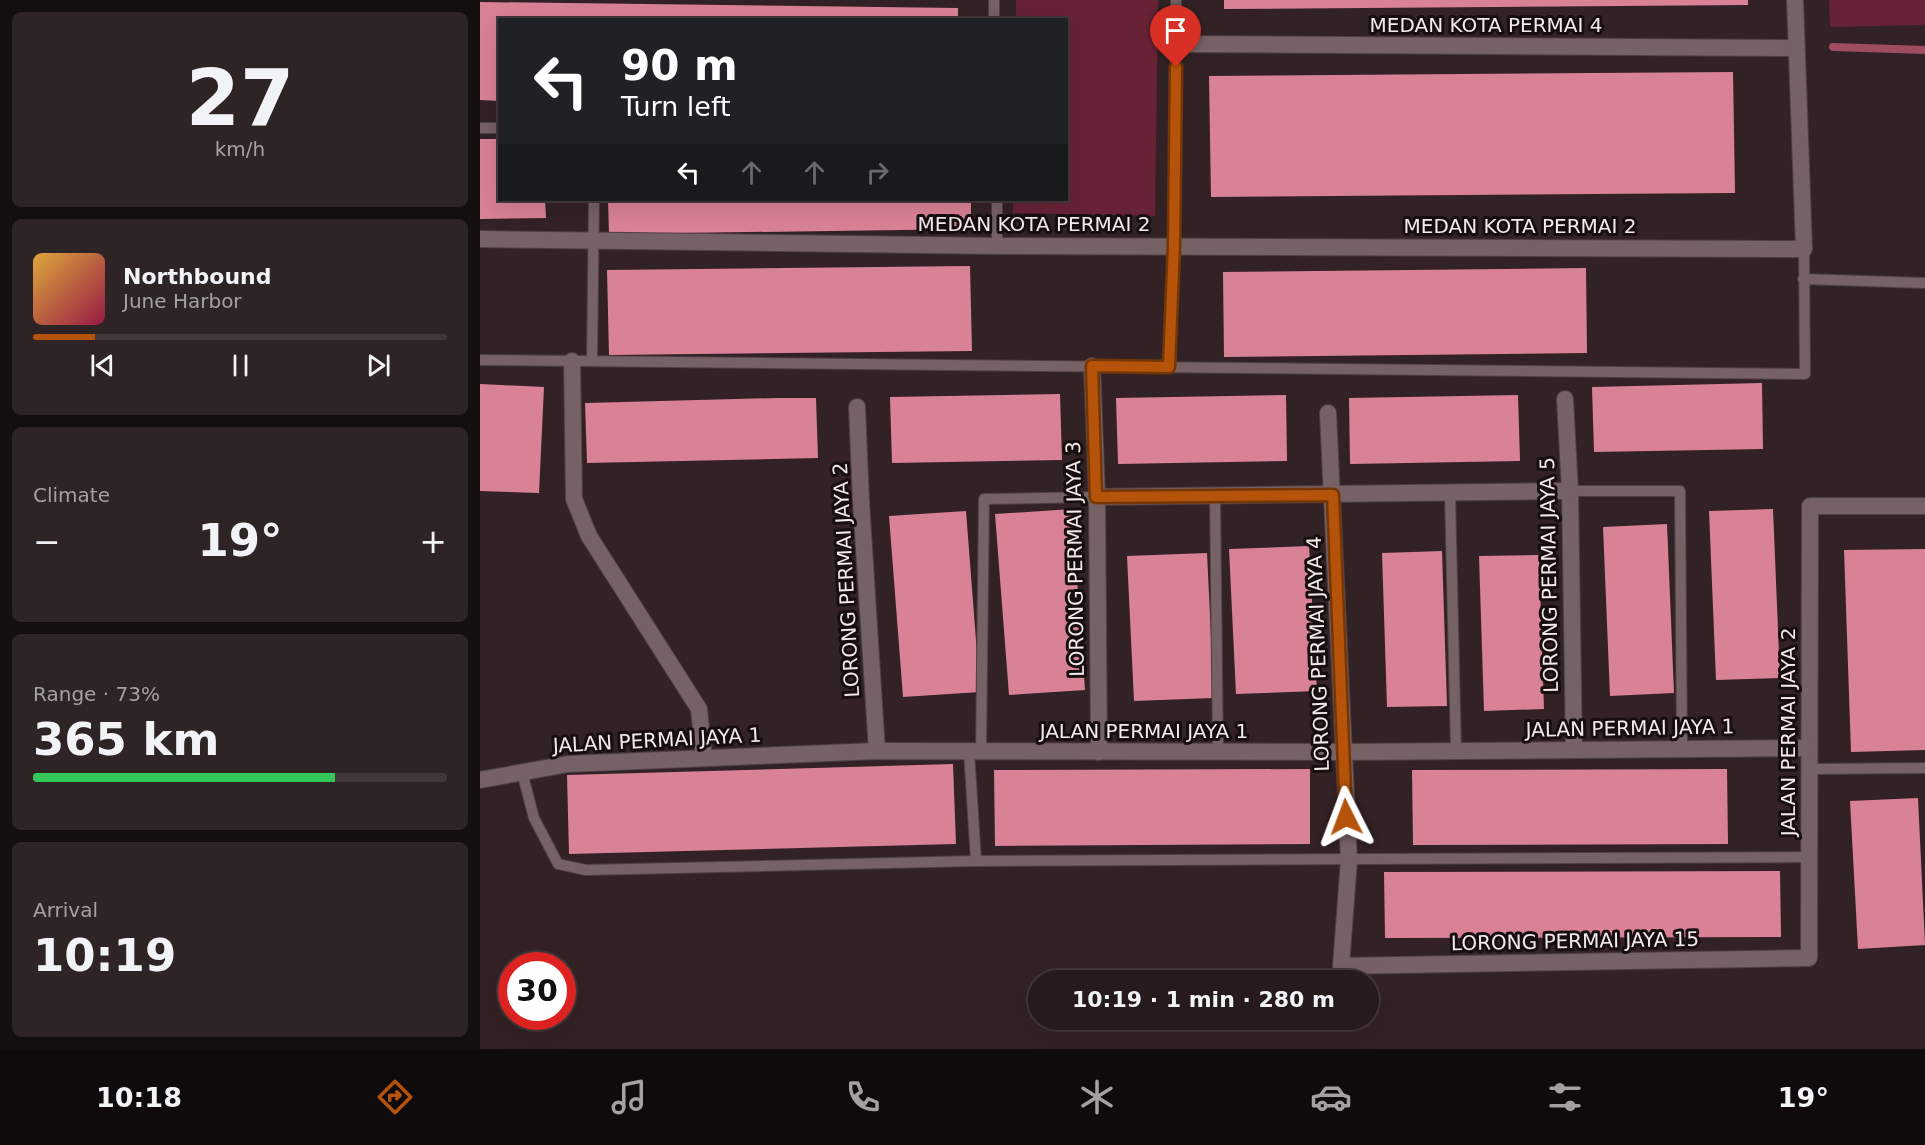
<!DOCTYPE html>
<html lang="en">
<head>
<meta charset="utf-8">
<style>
	:root { --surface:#261a1c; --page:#2e2325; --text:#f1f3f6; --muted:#a4a1a3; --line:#42383b; --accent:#b45309 }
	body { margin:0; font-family:"DejaVu Sans",sans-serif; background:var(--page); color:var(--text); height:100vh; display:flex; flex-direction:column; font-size:22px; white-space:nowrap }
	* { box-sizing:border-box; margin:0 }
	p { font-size:20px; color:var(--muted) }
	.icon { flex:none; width:33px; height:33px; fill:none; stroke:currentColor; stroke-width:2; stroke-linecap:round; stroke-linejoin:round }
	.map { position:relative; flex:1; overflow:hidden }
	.details { display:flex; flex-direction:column; gap:12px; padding:12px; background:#150e0f; width:480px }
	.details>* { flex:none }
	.guide { position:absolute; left:18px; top:18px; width:570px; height:183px; border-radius:0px; box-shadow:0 6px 24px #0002,0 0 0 2px var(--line); background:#202124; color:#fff; overflow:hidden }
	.speed { position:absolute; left:18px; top:952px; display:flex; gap:12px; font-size:30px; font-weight:700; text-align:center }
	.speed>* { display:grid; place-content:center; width:78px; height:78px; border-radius:50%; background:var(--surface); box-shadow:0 6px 24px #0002,0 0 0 2px var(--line); line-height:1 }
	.speed .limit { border:9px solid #d22; background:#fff; color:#111 }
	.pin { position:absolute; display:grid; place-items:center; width:51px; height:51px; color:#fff; margin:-62px -26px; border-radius:50% 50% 50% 0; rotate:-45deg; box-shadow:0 0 6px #0007 }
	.pin .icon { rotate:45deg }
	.me { position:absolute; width:66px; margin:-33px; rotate:357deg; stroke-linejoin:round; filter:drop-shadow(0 0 4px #0008) }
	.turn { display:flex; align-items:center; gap:21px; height:126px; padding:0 24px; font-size:27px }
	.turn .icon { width:78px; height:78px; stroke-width:2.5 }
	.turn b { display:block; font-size:42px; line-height:51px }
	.lanes { display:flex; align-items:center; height:57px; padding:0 24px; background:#0003; justify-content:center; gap:30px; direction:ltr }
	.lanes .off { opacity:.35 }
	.big { font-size:45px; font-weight:600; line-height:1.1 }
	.details .tile { flex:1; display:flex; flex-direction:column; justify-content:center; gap:9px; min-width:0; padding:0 21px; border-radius:9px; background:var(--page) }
	.details .dial { align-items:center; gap:0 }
	.dial b { font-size:78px; line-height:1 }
	.song { display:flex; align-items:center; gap:18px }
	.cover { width:72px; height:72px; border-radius:9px; background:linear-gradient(135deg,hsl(40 70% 55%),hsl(340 70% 35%)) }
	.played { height:6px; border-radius:3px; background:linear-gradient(90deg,var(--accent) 15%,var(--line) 15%) }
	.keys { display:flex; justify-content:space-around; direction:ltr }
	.heat { display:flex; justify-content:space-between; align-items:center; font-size:33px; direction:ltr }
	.charge { height:9px; border-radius:4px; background:linear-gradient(90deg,#34c759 73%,var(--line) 0) }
	.trip { position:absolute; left:548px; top:970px; width:351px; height:60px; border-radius:30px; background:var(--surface); box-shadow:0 6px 24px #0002,0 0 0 2px var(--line); font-weight:600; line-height:60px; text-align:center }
	.tabs { display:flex; height:96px; justify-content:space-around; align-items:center; background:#0f0a0b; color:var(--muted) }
	.tabs .icon { width:42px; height:42px }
	.tabs .on { color:var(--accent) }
	.tabs b { font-size:27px; color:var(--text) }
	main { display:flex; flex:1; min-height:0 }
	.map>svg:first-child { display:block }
	.green { fill:#682236 }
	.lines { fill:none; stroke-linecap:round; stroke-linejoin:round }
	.stream { stroke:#9e4c60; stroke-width:8 }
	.building { fill:#d98195 }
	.service-casing { stroke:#4e4043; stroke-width:12 }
	.minor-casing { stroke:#4e4043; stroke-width:18 }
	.service { stroke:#766165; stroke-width:10 }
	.minor { stroke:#766165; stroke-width:16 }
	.route-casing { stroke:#753606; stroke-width:15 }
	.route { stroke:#b45309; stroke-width:10 }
	.labels { text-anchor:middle; stroke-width:6; stroke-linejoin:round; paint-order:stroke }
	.street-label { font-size:20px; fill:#f4e8ea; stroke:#160e0f }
</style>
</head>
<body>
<main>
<section class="details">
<div class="tile dial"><b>27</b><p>km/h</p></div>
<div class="tile">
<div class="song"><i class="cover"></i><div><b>Northbound</b><p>June Harbor</p></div></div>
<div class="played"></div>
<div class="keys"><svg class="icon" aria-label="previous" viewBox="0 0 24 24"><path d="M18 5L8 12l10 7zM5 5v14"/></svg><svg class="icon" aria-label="pause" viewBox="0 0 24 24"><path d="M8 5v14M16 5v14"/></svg><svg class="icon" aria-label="next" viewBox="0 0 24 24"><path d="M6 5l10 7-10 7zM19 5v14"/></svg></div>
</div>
<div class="tile"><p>Climate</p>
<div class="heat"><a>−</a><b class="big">19°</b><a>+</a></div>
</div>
<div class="tile"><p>Range · 73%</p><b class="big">365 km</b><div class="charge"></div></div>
<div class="tile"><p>Arrival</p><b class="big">10:19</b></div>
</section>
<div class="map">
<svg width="1445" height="1049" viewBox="0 0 1445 1049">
	<rect width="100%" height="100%" fill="#332225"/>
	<g class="green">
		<path d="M 536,0 L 678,0 L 675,216 L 533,213 L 533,200 L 586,200 L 586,20 L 536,19 Z"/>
		<path d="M 1349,0 L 1445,0 L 1445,25 L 1350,27 Z"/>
	</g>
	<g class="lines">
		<path class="stream" d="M 1353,47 L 1445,50"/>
	</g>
	<g class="building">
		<path d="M 744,0 L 1268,0 L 1268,5 L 744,9 Z"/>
		<path d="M 0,2 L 478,8 L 478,20 L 20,20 L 20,101 L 0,100 Z"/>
		<path d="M 1253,72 L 1255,193 L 731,197 L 729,76 Z"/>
		<path d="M 0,139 L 20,139 L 20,200 L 65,200 L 66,218 L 0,219 Z"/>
		<path d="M 128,200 L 491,200 L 491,229 L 129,234 Z"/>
		<path d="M 490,266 L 492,351 L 129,355 L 127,270 Z"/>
		<path d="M 1106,268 L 1107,353 L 744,357 L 743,272 Z"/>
		<path d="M 1282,383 L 1283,449 L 1114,452 L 1112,387 Z"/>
		<path d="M 0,384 L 64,387 L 59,493 L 0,491 Z"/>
		<path d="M 580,394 L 582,460 L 412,463 L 410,397 Z"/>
		<path d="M 806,395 L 807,461 L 638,464 L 636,398 Z"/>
		<path d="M 1038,395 L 1040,461 L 870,464 L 869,398 Z"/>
		<path d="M 297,398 L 336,398 L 338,458 L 107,463 L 105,403 Z"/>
		<path d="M 592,509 L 605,690 L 529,695 L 515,514 Z"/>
		<path d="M 1293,509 L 1300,678 L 1236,680 L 1229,511 Z"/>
		<path d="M 486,511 L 500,692 L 423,697 L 409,516 Z"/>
		<path d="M 1187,524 L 1194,693 L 1130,696 L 1123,527 Z"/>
		<path d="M 829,546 L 837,691 L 756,694 L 749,549 Z"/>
		<path d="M 1445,549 L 1445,750 L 1371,752 L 1364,550 Z"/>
		<path d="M 962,551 L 967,706 L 907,707 L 902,553 Z"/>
		<path d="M 727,553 L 734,698 L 654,701 L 647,556 Z"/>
		<path d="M 1059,555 L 1064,709 L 1004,711 L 999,556 Z"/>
		<path d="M 473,764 L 476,844 L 89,854 L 87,775 Z"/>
		<path d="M 830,769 L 830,844 L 515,846 L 514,770 Z"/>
		<path d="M 1247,769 L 1248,844 L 933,845 L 932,770 Z"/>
		<path d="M 1438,798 L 1445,945 L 1378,949 L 1370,801 Z"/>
		<path d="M 1300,871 L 1301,937 L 905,938 L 904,872 Z"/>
	</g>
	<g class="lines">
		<g class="service-casing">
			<g id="service">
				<path d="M 514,0 L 514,20"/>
				<path d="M 0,128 L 20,128"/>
				<path d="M 517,200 L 517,246"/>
				<path d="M 1323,279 L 1445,283"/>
				<path d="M 0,360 L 1325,374 L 1324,249"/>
				<path d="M 112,361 L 114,200"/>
				<path d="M 689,367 L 694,245 L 696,0"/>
				<path d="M 1090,491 L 1200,491 L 1202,748"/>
				<path d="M 970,494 L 976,751"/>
				<path d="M 735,496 L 738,752"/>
				<path d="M 489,751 L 496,861"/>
				<path d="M 501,751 L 504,499 L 617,497"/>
				<path d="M 1330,769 L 1445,768"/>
				<path d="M 42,772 L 54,818 L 78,864 L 106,870 L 496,861 L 1329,857"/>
			</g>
		</g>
		<g class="minor-casing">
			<g id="minor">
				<path d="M 696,44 L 1316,48"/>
				<path d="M 0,239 L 517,246 L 1324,249 L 1315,0"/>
				<path d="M 92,361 L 94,499 L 109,536 L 219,709 L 224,757"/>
				<path d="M 612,366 L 617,497 L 619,752"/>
				<path d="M 1085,399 L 1090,491 L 1094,750"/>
				<path d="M 377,407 L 381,501 L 397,751"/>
				<path d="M 848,413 L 869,860 L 861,966 L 1329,958 L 1330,506 L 1445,506"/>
				<path d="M 617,497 L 1090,491"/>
				<path d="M 0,780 L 88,764 L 397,751 L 863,752 L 1329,748"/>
			</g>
		</g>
		<use href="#service" class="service"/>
		<use href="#minor" class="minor"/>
	</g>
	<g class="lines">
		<g class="route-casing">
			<path id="route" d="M 696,67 L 694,245 L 689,367 L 612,366 L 616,497 L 853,495 L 866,817"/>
		</g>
		<use href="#route" class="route"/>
	</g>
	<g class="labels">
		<g class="street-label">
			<text x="1006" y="32">MEDAN KOTA PERMAI 4</text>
			<text x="554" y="231">MEDAN KOTA PERMAI 2</text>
			<text x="1040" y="233">MEDAN KOTA PERMAI 2</text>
			<text transform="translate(595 559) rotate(-91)" y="7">LORONG PERMAI JAYA 3</text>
			<text transform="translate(1069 575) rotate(-91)" y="7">LORONG PERMAI JAYA 5</text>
			<text transform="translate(366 580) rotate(-93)" y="7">LORONG PERMAI JAYA 2</text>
			<text transform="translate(838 654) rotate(-92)" y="7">LORONG PERMAI JAYA 4</text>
			<text transform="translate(1150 728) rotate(-1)" y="7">JALAN PERMAI JAYA 1</text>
			<text x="664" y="738">JALAN PERMAI JAYA 1</text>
			<text transform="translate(1308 732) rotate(-90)" y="7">JALAN PERMAI JAYA 2</text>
			<text transform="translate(177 740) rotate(-3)" y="7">JALAN PERMAI JAYA 1</text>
			<text transform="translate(1095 941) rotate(-1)" y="7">LORONG PERMAI JAYA 15</text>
		</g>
	</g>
</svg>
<div class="speed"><div class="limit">30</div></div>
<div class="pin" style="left:696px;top:67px;background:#d93025"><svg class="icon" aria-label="arrive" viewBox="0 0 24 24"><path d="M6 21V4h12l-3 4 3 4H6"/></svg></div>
<svg class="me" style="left:866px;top:817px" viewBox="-20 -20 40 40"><path d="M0-17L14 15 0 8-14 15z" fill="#b45309" stroke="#fff" stroke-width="4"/></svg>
<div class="trip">10:19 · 1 min · 280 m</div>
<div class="guide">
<div class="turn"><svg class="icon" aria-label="left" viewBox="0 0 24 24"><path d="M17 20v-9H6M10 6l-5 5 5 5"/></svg><div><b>90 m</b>Turn left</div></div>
<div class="lanes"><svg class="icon" aria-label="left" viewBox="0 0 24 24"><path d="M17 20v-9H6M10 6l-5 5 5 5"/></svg><svg class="icon off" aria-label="ahead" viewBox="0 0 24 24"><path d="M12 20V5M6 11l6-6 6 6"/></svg><svg class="icon off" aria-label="ahead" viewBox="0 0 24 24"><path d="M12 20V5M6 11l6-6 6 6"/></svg><svg class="icon off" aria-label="right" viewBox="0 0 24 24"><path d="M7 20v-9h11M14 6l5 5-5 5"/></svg></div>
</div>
</div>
</main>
<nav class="tabs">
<b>10:18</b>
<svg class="icon on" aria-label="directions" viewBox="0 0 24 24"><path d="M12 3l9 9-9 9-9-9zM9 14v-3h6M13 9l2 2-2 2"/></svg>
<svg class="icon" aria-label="music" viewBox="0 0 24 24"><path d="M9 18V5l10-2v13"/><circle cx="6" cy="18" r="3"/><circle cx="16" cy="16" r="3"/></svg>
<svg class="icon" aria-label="phone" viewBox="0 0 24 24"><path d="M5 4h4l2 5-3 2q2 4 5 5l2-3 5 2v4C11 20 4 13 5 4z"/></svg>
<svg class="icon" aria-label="climate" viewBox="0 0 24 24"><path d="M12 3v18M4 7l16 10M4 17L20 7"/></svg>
<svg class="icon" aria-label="car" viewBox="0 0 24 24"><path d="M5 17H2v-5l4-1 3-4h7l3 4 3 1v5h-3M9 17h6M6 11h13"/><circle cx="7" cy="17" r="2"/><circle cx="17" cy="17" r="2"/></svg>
<svg class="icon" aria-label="filters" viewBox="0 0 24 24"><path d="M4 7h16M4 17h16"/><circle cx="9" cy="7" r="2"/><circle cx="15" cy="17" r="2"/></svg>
<b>19°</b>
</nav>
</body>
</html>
